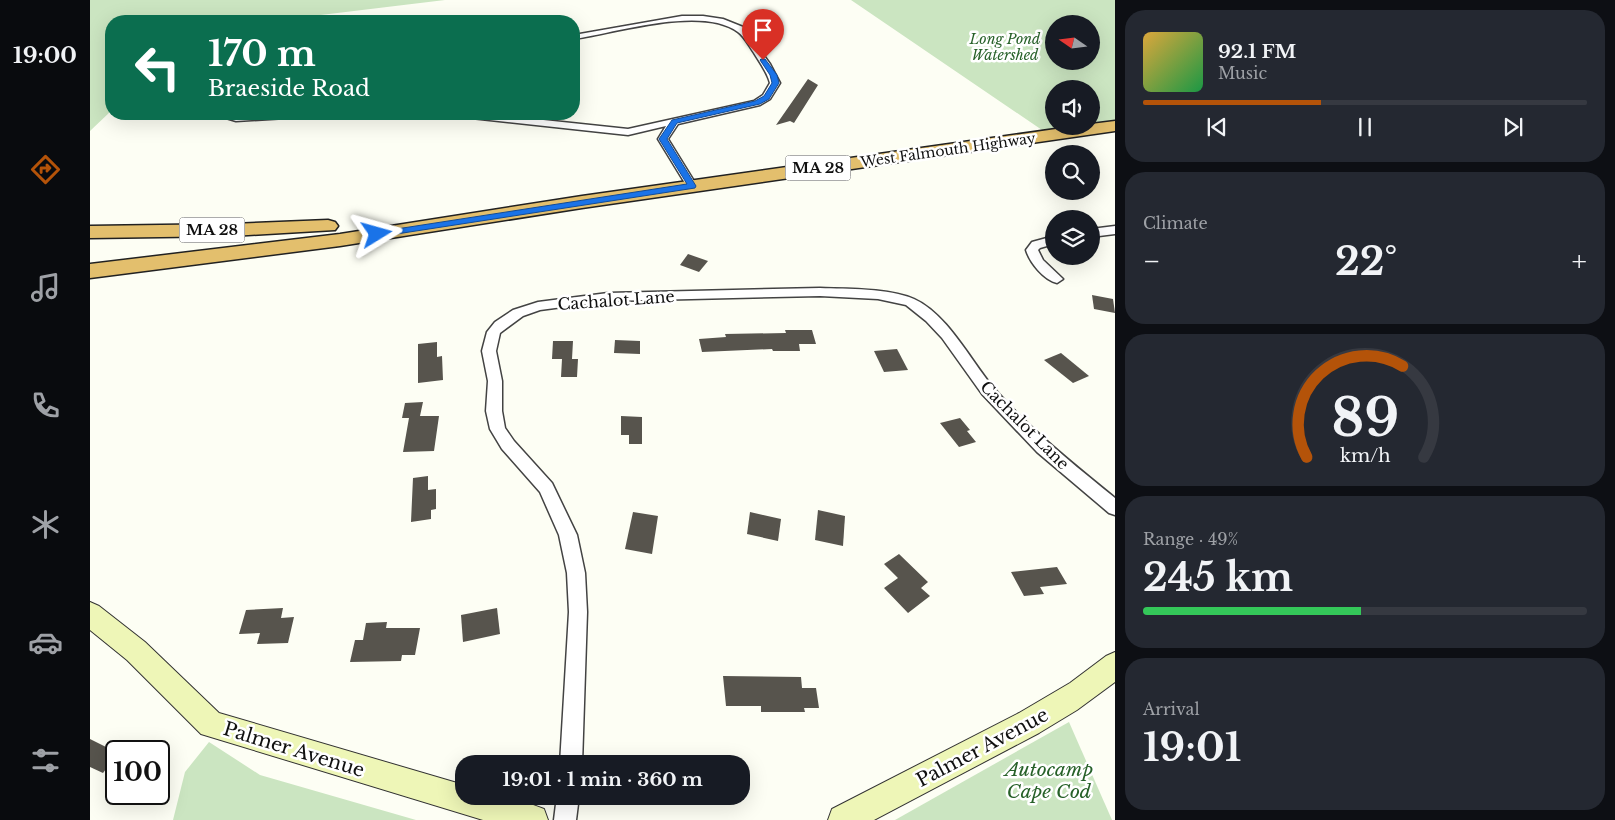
<!DOCTYPE html>
<html lang="en">
<head>
<meta charset="utf-8">
<style>
	:root { --surface:#171b24; --page:#242831; --text:#f1f3f6; --muted:#9ea1a6; --line:#363941; --accent:#b45309 }
	body { margin:0; font-family:"Libre Baskerville",serif; background:var(--page); color:var(--text); height:100vh; display:flex; flex-direction:column; font-size:19px; white-space:nowrap }
	* { box-sizing:border-box; margin:0 }
	p { font-size:16px; color:var(--muted) }
	.icon { flex:none; width:28px; height:28px; fill:none; stroke:currentColor; stroke-width:2; stroke-linecap:round; stroke-linejoin:round }
	.map { position:relative; flex:1; overflow:hidden }
	.panel { display:flex; flex-direction:column; gap:10px; padding:10px; background:#0d0f14; width:500px }
	.panel>* { flex:none }
	.top-card { position:absolute; left:15px; top:15px; width:475px; height:105px; border-radius:20px; box-shadow:0 5px 20px #0002; background:#0b6e4f; color:#fff; overflow:hidden }
	.needle { width:32px; rotate:284deg }
	.buttons { position:absolute; left:955px; top:15px; display:grid; gap:10px }
	.buttons a { display:grid; place-items:center; width:55px; height:55px; border-radius:50%; background:var(--surface); box-shadow:0 5px 20px #0002; font-size:25px }
	.speed { position:absolute; left:15px; top:740px; display:flex; gap:10px; font-size:25px; font-weight:700; text-align:center }
	.speed>* { display:grid; place-content:center; width:65px; height:65px; border-radius:50%; background:var(--surface); box-shadow:0 5px 20px #0002; line-height:1 }
	.speed .limit { border:2px solid #111; border-radius:8px; background:#fff; color:#111 }
	.pin { position:absolute; display:grid; place-items:center; width:42px; height:42px; color:#fff; margin:-51px -21px; border-radius:50% 50% 50% 0; rotate:-45deg; box-shadow:0 0 5px #0007 }
	.pin .icon { rotate:45deg }
	.me { position:absolute; width:55px; margin:-28px; rotate:82deg; stroke-linejoin:round; filter:drop-shadow(0 0 4px #0008) }
	.turn { display:flex; align-items:center; gap:18px; height:105px; padding:0 20px; font-size:22px }
	.turn .icon { width:65px; height:65px; stroke-width:2.5 }
	.turn b { display:block; font-size:35px; line-height:42px }
	.big { font-size:38px; font-weight:800; line-height:1.1 }
	.panel .tile { flex:1; display:flex; flex-direction:column; justify-content:center; gap:8px; min-width:0; padding:0 18px; border-radius:20px; background:var(--page) }
	.panel .dial { align-items:center; gap:0 }
	.dial svg { height:130px; overflow:visible; fill:none; stroke:var(--line); stroke-width:7; stroke-linecap:round; text-anchor:middle }
	.dial text { fill:var(--text); stroke:none }
	.song { display:flex; align-items:center; gap:15px }
	.cover { width:60px; height:60px; border-radius:8px; background:linear-gradient(135deg,hsl(40 70% 55%),hsl(140 70% 35%)) }
	.played { height:5px; border-radius:2px; background:linear-gradient(90deg,var(--accent) 40%,var(--line) 40%) }
	.keys { display:flex; justify-content:space-around; direction:ltr }
	.heat { display:flex; justify-content:space-between; align-items:center; font-size:28px; direction:ltr }
	.charge { height:8px; border-radius:4px; background:linear-gradient(90deg,#34c759 49%,var(--line) 0) }
	.trip { position:absolute; left:365px; top:755px; width:295px; height:50px; border-radius:20px; background:var(--surface); box-shadow:0 5px 20px #0002; font-weight:800; line-height:50px; text-align:center }
	main { display:flex; flex:1; min-height:0 }
	.tabs { display:flex; flex-direction:column; width:90px; justify-content:space-around; align-items:center; background:#090b0e; color:var(--muted) }
	.tabs .icon { width:35px; height:35px }
	.tabs .on { color:var(--accent) }
	.tabs b { font-size:22px; color:var(--text) }
	.map>svg:first-child { display:block }
	.green { fill:#cbe5c1; fill-rule:evenodd }
	.building { fill:#57544d }
	.lines { fill:none; stroke-linecap:round; stroke-linejoin:round }
	.street-casing { stroke:#434343; stroke-width:3 }
	.secondary-casing { stroke:#323232; stroke-width:2 }
	.highway-casing { stroke:#212121; stroke-width:3 }
	.street { fill:#fff; fill-rule:evenodd }
	.secondary { fill:#eef6b7; fill-rule:evenodd }
	.highway { fill:#e3bf6d; fill-rule:evenodd }
	.route { fill:#1a73e8; stroke:#114b97 }
	.labels { text-anchor:middle; stroke-width:5; stroke-linejoin:round; paint-order:stroke }
	.far-park-label { font-size:14px; font-style:italic; fill:#276129; stroke:#fff }
	.far-street-label { font-size:14px; fill:#101010; stroke:#fff }
	.shield { fill:#fff; stroke:#585858; stroke-width:1 }
	.shield-label { font-size:15px; font-weight:bold; fill:#101010 }
	.street-label { font-size:16px; fill:#101010; stroke:#fff }
	.near-street-label { font-size:19px; fill:#101010; stroke:#fff }
	.near-park-label { font-size:19px; font-style:italic; fill:#276129; stroke:#fff }
</style>
</head>
<body>
<main>
<nav class="tabs">
<b>19:00</b>
<svg class="icon on" aria-label="directions" viewBox="0 0 24 24"><path d="M12 3l9 9-9 9-9-9zM9 14v-3h6M13 9l2 2-2 2"/></svg>
<svg class="icon" aria-label="music" viewBox="0 0 24 24"><path d="M9 18V5l10-2v13"/><circle cx="6" cy="18" r="3"/><circle cx="16" cy="16" r="3"/></svg>
<svg class="icon" aria-label="phone" viewBox="0 0 24 24"><path d="M5 4h4l2 5-3 2q2 4 5 5l2-3 5 2v4C11 20 4 13 5 4z"/></svg>
<svg class="icon" aria-label="climate" viewBox="0 0 24 24"><path d="M12 3v18M4 7l16 10M4 17L20 7"/></svg>
<svg class="icon" aria-label="car" viewBox="0 0 24 24"><path d="M5 17H2v-5l4-1 3-4h7l3 4 3 1v5h-3M9 17h6M6 11h13"/><circle cx="7" cy="17" r="2"/><circle cx="17" cy="17" r="2"/></svg>
<svg class="icon" aria-label="filters" viewBox="0 0 24 24"><path d="M4 7h16M4 17h16"/><circle cx="9" cy="7" r="2"/><circle cx="15" cy="17" r="2"/></svg>
</nav>
<div class="map">
<svg width="1025" height="820" viewBox="0 0 1025 820">
	<rect width="100%" height="100%" fill="#fdfef4"/>
	<g class="green">
		<path d="M 0,0 L 355,0 L 181,21 L 21,21 L 21,111 L 0,131 Z"/>
		<path d="M 761,0 L 1025,0 L 1025,121 L 1001,123 L 1001,89 L 964,89 L 964,126 L 978,126 L 952,130 ZM 964,24 L 1001,24 L 1001,61 L 964,61 Z"/>
		<path d="M 979,722 L 1022,820 L 805,820 Z"/>
		<path d="M 119,742 L 170,775 L 326,820 L 83,820 L 95,772 Z"/>
	</g>
	<g class="building">
		<path d="M 718,79 L 728,85 L 704,123 L 700,121 L 686,125 Z"/>
		<path d="M 598,254 L 618,261 L 609,272 L 590,265 Z"/>
		<path d="M 1002,295 L 1023,299 L 1025,313 L 1004,309 Z"/>
		<path d="M 695,330 L 722,330 L 726,344 L 709,344 L 710,351 L 683,351 L 682,349 L 612,352 L 609,339 L 636,337 L 635,334 L 696,333 Z"/>
		<path d="M 525,340 L 550,341 L 550,354 L 524,353 Z"/>
		<path d="M 463,341 L 483,341 L 482,359 L 488,359 L 487,377 L 471,377 L 472,359 L 462,359 Z"/>
		<path d="M 347,342 L 347,357 L 352,356 L 353,380 L 328,383 L 328,344 Z"/>
		<path d="M 807,349 L 818,370 L 794,372 L 784,351 Z"/>
		<path d="M 971,353 L 999,376 L 983,383 L 954,360 Z"/>
		<path d="M 333,402 L 330,416 L 349,416 L 344,451 L 313,452 L 319,418 L 312,418 L 315,403 Z"/>
		<path d="M 531,416 L 552,417 L 552,444 L 539,444 L 539,435 L 531,435 Z"/>
		<path d="M 870,418 L 880,430 L 877,431 L 886,442 L 869,447 L 850,423 Z"/>
		<path d="M 338,476 L 338,490 L 346,489 L 346,509 L 341,510 L 341,519 L 321,522 L 323,478 Z"/>
		<path d="M 728,510 L 755,516 L 753,546 L 725,540 Z"/>
		<path d="M 543,512 L 568,516 L 562,554 L 535,549 Z"/>
		<path d="M 660,512 L 691,519 L 688,541 L 657,534 Z"/>
		<path d="M 809,554 L 838,582 L 831,588 L 840,596 L 818,613 L 794,588 L 808,578 L 794,564 Z"/>
		<path d="M 967,567 L 977,584 L 950,587 L 954,594 L 934,596 L 921,572 Z"/>
		<path d="M 193,608 L 191,618 L 204,617 L 198,643 L 167,644 L 170,633 L 149,634 L 156,610 Z"/>
		<path d="M 407,608 L 410,634 L 373,642 L 371,615 Z"/>
		<path d="M 297,622 L 296,628 L 330,628 L 325,655 L 312,655 L 311,661 L 260,662 L 265,640 L 273,640 L 276,623 Z"/>
		<path d="M 633,676 L 711,677 L 712,688 L 726,688 L 729,708 L 714,708 L 715,712 L 671,712 L 671,706 L 636,706 Z"/>
		<path d="M 0,739 L 26,752 L 26,756 L 13,773 L 0,767 Z"/>
	</g>
	<g class="lines">
		<g class="street-casing">
			<g id="street">
				<path d="M 592,16 L 613,16 L 633,19 L 653,27 L 680,64 L 690,83 L 680,99 L 670,105 L 588,124 L 578,139 L 607,186 L 606,188 L 598,188 L 568,139 L 576,126 L 538,135 L 372,117 L 367,114 L 397,114 L 538,129 L 664,101 L 673,95 L 680,83 C 677,72 670,63 664,53 C 659,46 655,37 648,32 C 612,5 525,33 484,39 L 484,35 Z"/>
				<path d="M 133,114 L 218,114 L 213,117 L 146,121 L 136,118 Z"/>
				<path d="M 1025,226 L 1025,234 L 1001,237 L 1001,229 Z"/>
				<path d="M 964,236 L 964,244 L 950,248 L 948,250 L 953,260 L 973,279 L 967,283 C 954,280 940,263 936,250 L 942,242 Z"/>
				<path d="M 730,288 C 757,289 799,288 824,299 C 856,313 880,359 902,386 C 938,428 982,463 1025,498 L 1025,515 L 1019,513 L 947,452 L 892,394 L 852,338 L 836,321 L 816,305 L 788,299 L 730,296 L 518,301 L 450,310 L 433,316 L 410,333 L 406,351 L 412,381 L 412,411 L 415,428 L 424,441 L 462,483 L 487,535 L 495,573 L 497,612 L 492,764 L 470,764 L 479,612 L 477,573 L 469,535 L 450,492 L 412,449 L 400,429 L 396,411 L 398,381 L 392,351 L 397,332 L 405,322 L 423,310 L 448,302 L 518,293 Z"/>
				<path d="M 467,796 L 489,796 L 486,820 L 464,820 Z"/>
			</g>
		</g>
		<g class="secondary-casing">
			<g id="secondary">
				<path d="M 0,602 L 9,606 L 55,642 L 129,713 L 374,785 L 374,796 C 406,796 423,797 454,809 L 458,820 L 393,820 L 111,734 L 37,660 L 0,630 Z"/>
				<path d="M 1025,652 L 1025,682 L 987,710 L 949,733 L 784,820 L 738,820 L 742,809 L 929,713 L 980,683 L 1016,656 Z"/>
			</g>
		</g>
		<g class="highway-casing">
			<g id="highway">
				<path d="M 1025,121 L 1025,131 L 492,208 L 250,246 L 0,278 L 0,264 L 250,234 L 492,196 L 987,126 L 1001,126 L 1001,124 Z"/>
				<path d="M 238,220 L 245,222 L 248,226 L 245,230 L 142,236 L 0,238 L 0,226 L 142,224 Z"/>
			</g>
		</g>
		<use href="#street" class="street"/>
		<use href="#secondary" class="secondary"/>
		<use href="#highway" class="highway"/>
	</g>
	<path class="route" d="M 671,59 L 675,59 L 687,75 L 689,83 L 679,99 L 670,104 L 587,123 L 577,139 L 606,186 L 605,188 L 287,237 L 283,234 L 287,232 L 597,184 L 569,139 L 582,120 L 665,101 L 674,96 L 682,83 L 680,75 L 670,60 Z"/>
	<g class="labels">
		<g class="far-park-label">
			<text x="915" y="44">Long Pond<tspan x="915" dy="16">Watershed</tspan></text>
		</g>
		<g class="far-street-label">
			<text transform="translate(858 150) rotate(-8)" y="5">West Falmouth Highway</text>
		</g>
		<g class="shield">
			<rect x="695.5" y="155.5" width="65" height="25" rx="4"/>
			<rect x="89.5" y="217.5" width="65" height="25" rx="4"/>
		</g>
		<g class="shield-label">
			<text x="728" y="173">MA 28</text>
			<text x="122" y="235">MA 28</text>
		</g>
		<g class="street-label">
			<text transform="translate(526 300) rotate(-4)" y="6">Cachalot Lane</text>
			<text transform="translate(935 425) rotate(45)" y="6">Cachalot Lane</text>
		</g>
		<g class="near-street-label">
			<text transform="translate(892 747) rotate(-28)" y="7">Palmer Avenue</text>
			<text transform="translate(204 749) rotate(17)" y="7">Palmer Avenue</text>
		</g>
		<g class="near-park-label">
			<text x="959" y="776">Autocamp<tspan x="959" dy="22">Cape Cod</tspan></text>
		</g>
	</g>
</svg>
<div class="buttons">
<a><svg class="needle" viewBox="-14 -14 28 28"><path d="M0-13l5 13h-10z" fill="#e53935"/><path d="M0 13l5-13h-10z" fill="#9ea1a6"/></svg></a>
<a><svg class="icon" aria-label="sound" viewBox="0 0 24 24"><path d="M4 9h4l5-4v14l-5-4H4zM17 9q2 3 0 6"/></svg></a>
<a><svg class="icon" aria-label="search" viewBox="0 0 24 24"><circle cx="10" cy="10" r="6"/><path d="M15 15l6 6"/></svg></a>
<a><svg class="icon" aria-label="layers" viewBox="0 0 24 24"><path d="M12 4l9 5-9 5-9-5zM3 14l9 5 9-5"/></svg></a>
</div>
<div class="speed"><div class="limit">100</div></div>
<div class="pin" style="left:673px;top:60px;background:#d93025"><svg class="icon" aria-label="arrive" viewBox="0 0 24 24"><path d="M6 21V4h12l-3 4 3 4H6"/></svg></div>
<svg class="me" style="left:287px;top:234px" viewBox="-20 -20 40 40"><path d="M0-17L14 15 0 8-14 15z" fill="#1a73e8" stroke="#fff" stroke-width="4"/></svg>
<div class="trip">19:01 · 1 min · 360 m</div>
<div class="top-card">
<div class="turn"><svg class="icon" aria-label="left" viewBox="0 0 24 24"><path d="M17 20v-9H6M10 6l-5 5 5 5"/></svg><div><b>170 m</b>Braeside Road</div></div>
</div>
</div>
<section class="panel">
<div class="tile">
<div class="song"><i class="cover"></i><div><b>92.1 FM</b><p>Music</p></div></div>
<div class="played"></div>
<div class="keys"><svg class="icon" aria-label="previous" viewBox="0 0 24 24"><path d="M18 5L8 12l10 7zM5 5v14"/></svg><svg class="icon" aria-label="pause" viewBox="0 0 24 24"><path d="M8 5v14M16 5v14"/></svg><svg class="icon" aria-label="next" viewBox="0 0 24 24"><path d="M6 5l10 7-10 7zM19 5v14"/></svg></div>
</div>
<div class="tile"><p>Climate</p>
<div class="heat"><a>−</a><b class="big">22°</b><a>+</a></div>
</div>
<div class="tile dial"><svg viewBox="0 0 100 80">
<path d="M14 69A42 42 0 1 1 86 69"/>
<path d="M14 69A42 42 0 0 1 73 13" stroke="#b45309"/>
<text x="50" y="56" font-size="32" font-weight="700">89</text>
<text x="50" y="72" font-size="11">km/h</text>
</svg></div>
<div class="tile"><p>Range · 49%</p><b class="big">245 km</b><div class="charge"></div></div>
<div class="tile"><p>Arrival</p><b class="big">19:01</b></div>
</section>
</main>
</body>
</html>
